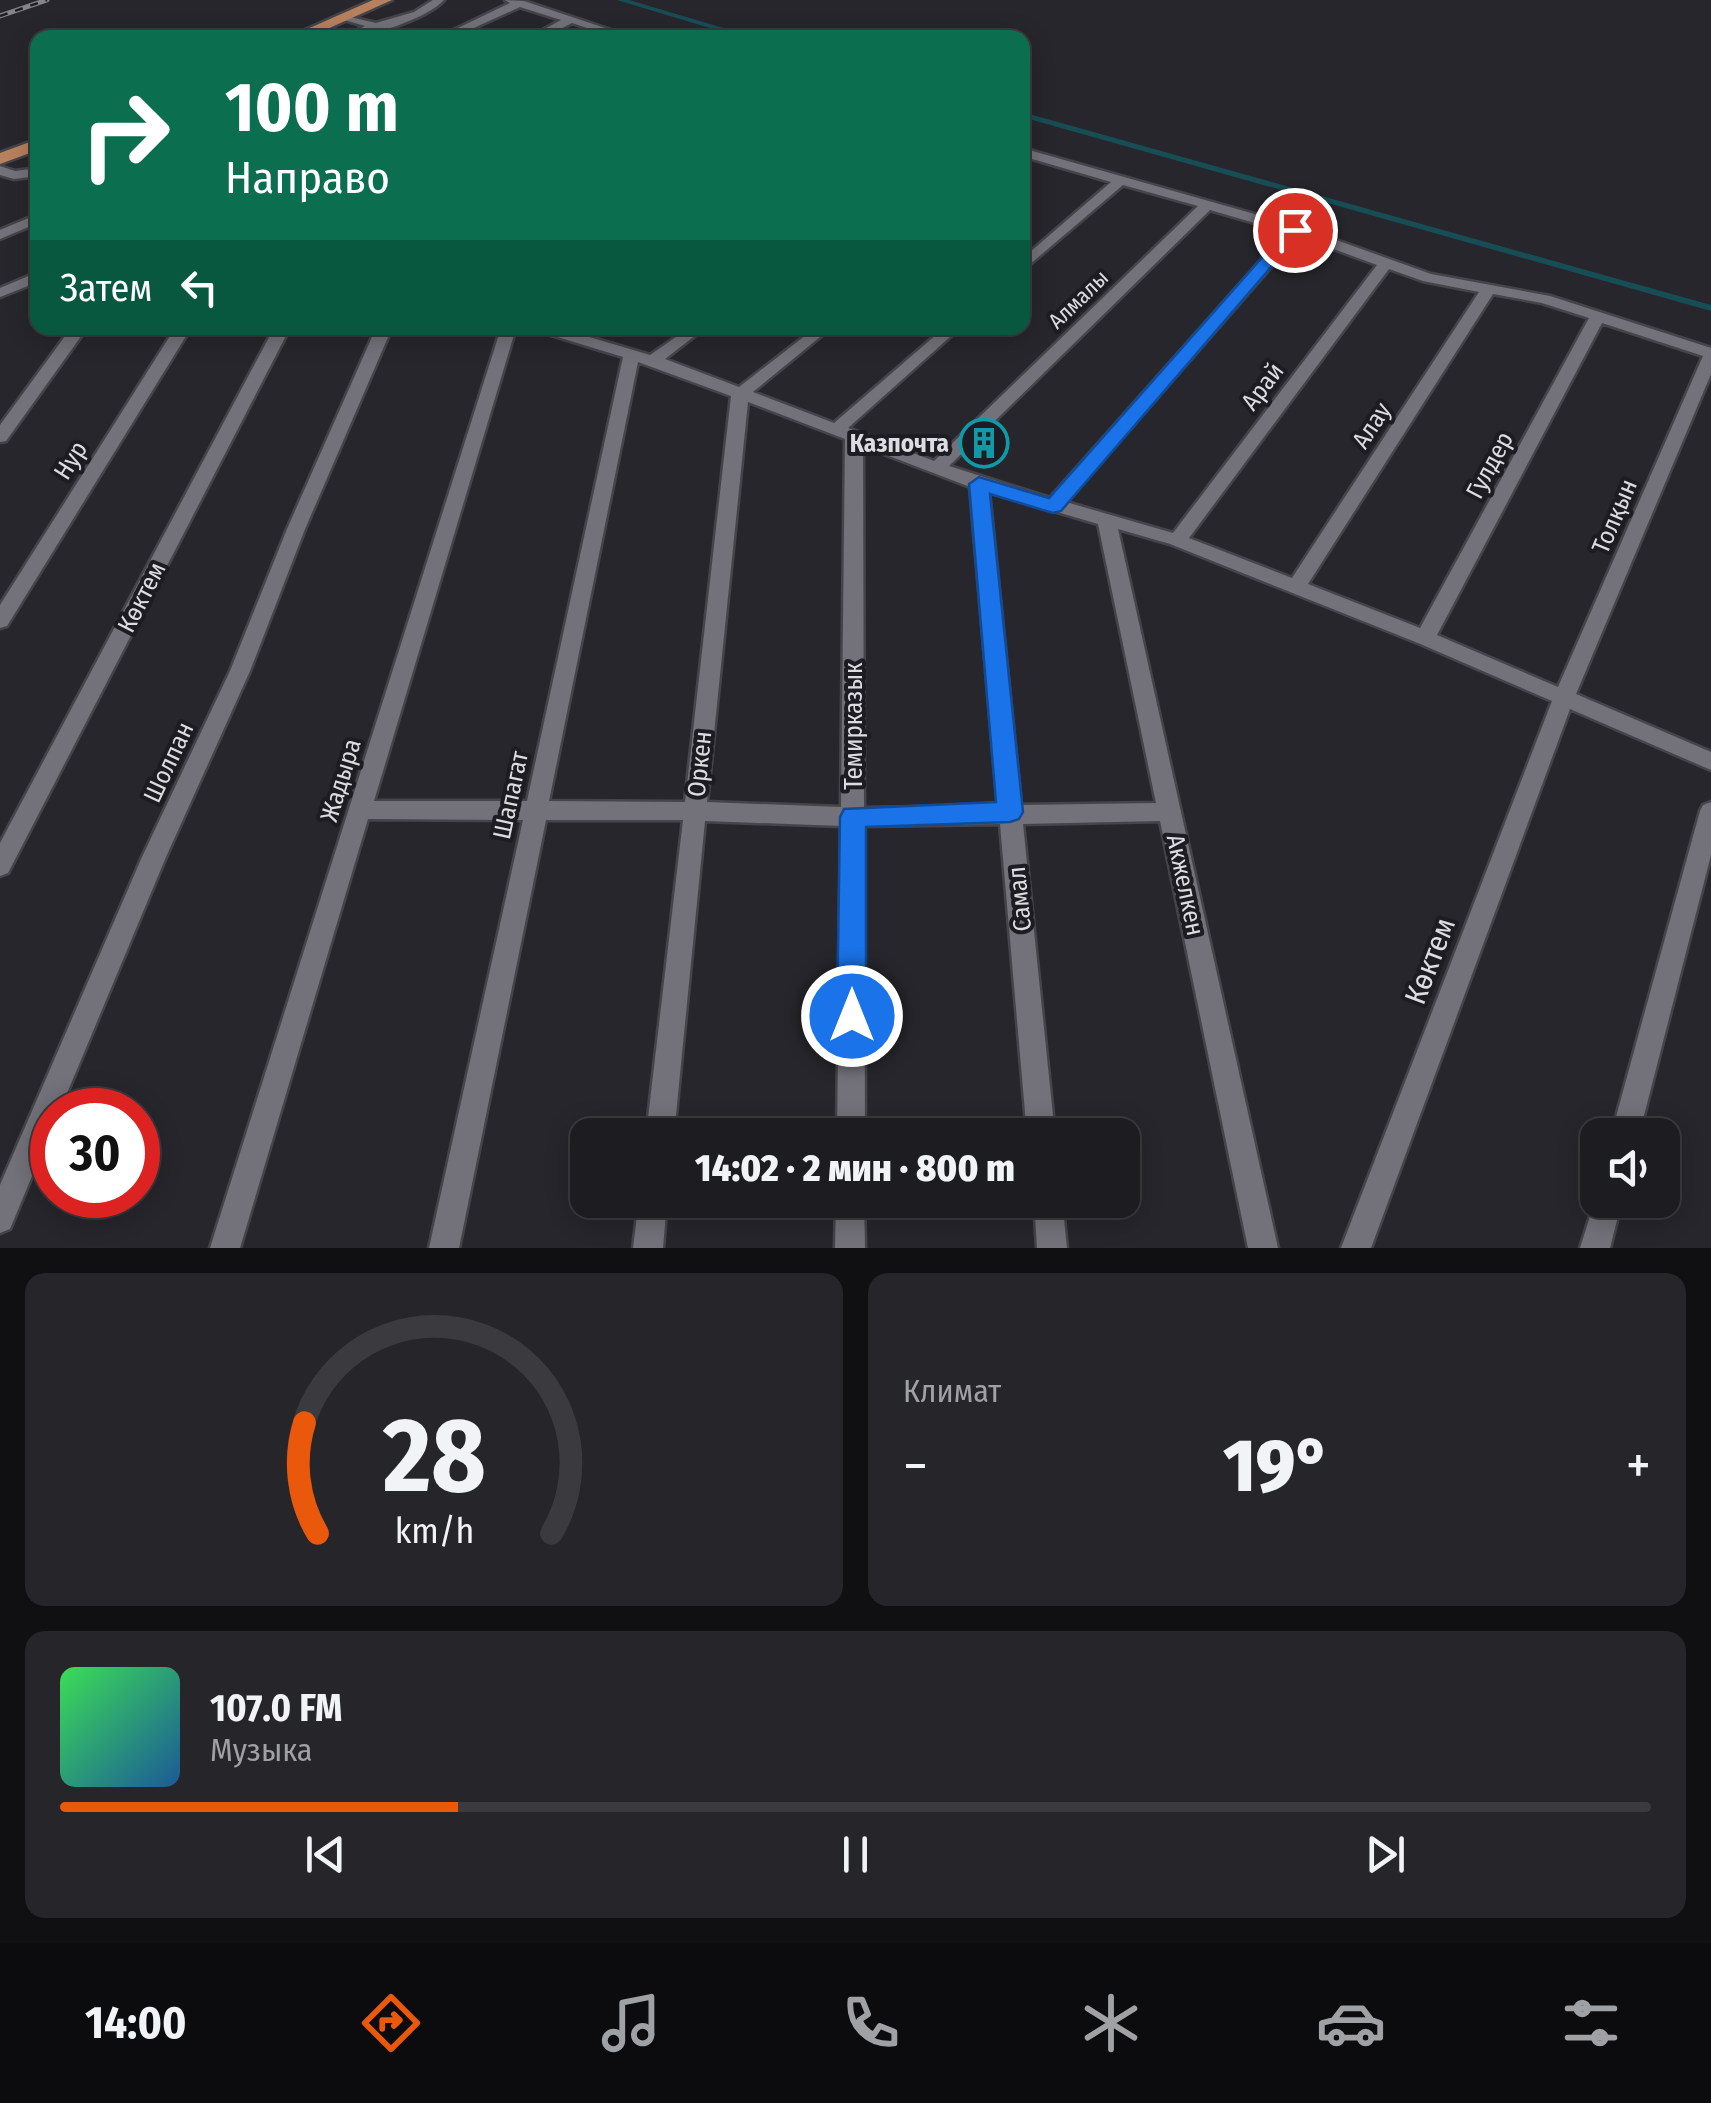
<!DOCTYPE html>
<html lang="ru">
<head>
<meta charset="utf-8">
<style>
	:root { --surface:#1d1c21; --page:#25252a; --text:#f1f3f6; --muted:#a0a1a5; --line:#3b3a3f; --accent:#ea580c }
	body { margin:0; font-family:"Fira Sans Condensed",sans-serif; background:var(--page); color:var(--text); height:100vh; display:flex; flex-direction:column; font-size:38px; white-space:nowrap }
	* { box-sizing:border-box; margin:0 }
	p { font-size:32px; color:var(--muted) }
	.icon { flex:none; width:55px; height:55px; fill:none; stroke:currentColor; stroke-width:2; stroke-linecap:round; stroke-linejoin:round }
	.map { position:relative; height:1248px; overflow:hidden }
	.sheet { display:flex; flex-direction:column; gap:25px; padding:25px; background:#100f12; flex:1 }
	.sheet>* { flex:none }
	.hud { position:absolute; left:30px; top:30px; width:1000px; height:305px; border-radius:20px; box-shadow:0 5px 25px #0003,0 0 0 2px var(--line); background:#0b6e4f; color:#fff; overflow:hidden }
	.fabs { position:absolute; left:1580px; top:1118px; display:grid; gap:20px }
	.fabs a { display:grid; place-items:center; width:100px; height:100px; border-radius:20px; background:var(--surface); box-shadow:0 5px 25px #0003,0 0 0 2px var(--line); font-size:50px }
	.speed { position:absolute; left:30px; top:1088px; display:flex; gap:20px; font-size:50px; font-weight:700; text-align:center }
	.speed>* { display:grid; place-content:center; width:130px; height:130px; border-radius:50%; background:var(--surface); box-shadow:0 5px 25px #0003,0 0 0 2px var(--line); line-height:1 }
	.speed .limit { border:15px solid #d22; background:#fff; color:#111 }
	.pin { position:absolute; display:grid; place-items:center; width:85px; height:85px; color:#fff; margin:-42px; border:5px solid #fff; border-radius:50%; box-shadow:0 2px 10px #0007 }
	.me { position:absolute; width:110px; margin:-55px; rotate:0deg; stroke-linejoin:round; filter:drop-shadow(0 0 8px #0008) }
	.turn { display:flex; align-items:center; gap:35px; height:210px; padding:0 30px; font-size:45px }
	.turn .icon { width:130px; height:130px; stroke-width:2.5 }
	.turn b { display:block; font-size:70px; line-height:85px }
	.then { display:flex; align-items:center; height:95px; padding:0 30px; background:#0003; gap:20px; font-size:38px }
	.big { font-size:75px; font-weight:800; line-height:1.1 }
	.sheet .tile { flex:1; display:flex; flex-direction:column; justify-content:center; gap:15px; min-width:0; padding:0 35px; border-radius:20px; background:var(--page) }
	.sheet .dial { align-items:center; gap:0 }
	.dial svg { height:260px; overflow:visible; fill:none; stroke:var(--line); stroke-width:7; stroke-linecap:round; text-anchor:middle }
	.dial text { fill:var(--text); stroke:none }
	.song { display:flex; align-items:center; gap:30px }
	.cover { width:120px; height:120px; border-radius:15px; background:linear-gradient(135deg,hsl(130 70% 55%),hsl(210 70% 35%)) }
	.played { height:10px; border-radius:5px; background:linear-gradient(90deg,var(--accent) 25%,var(--line) 25%) }
	.keys { display:flex; justify-content:space-around; direction:ltr }
	.heat { display:flex; justify-content:space-between; align-items:center; font-size:55px; direction:ltr }
	.sheet .tiles { flex:1; display:grid; gap:25px; grid-template-columns:1fr 1fr }
	.tile:last-child { grid-column:span 2 }
	.trip { position:absolute; left:570px; top:1118px; width:570px; height:100px; border-radius:20px; background:var(--surface); box-shadow:0 5px 25px #0003,0 0 0 2px var(--line); font-weight:800; line-height:100px; text-align:center }
	.tabs { display:flex; height:160px; justify-content:space-around; align-items:center; background:#0c0b0d; color:var(--muted) }
	.tabs .icon { width:70px; height:70px }
	.tabs .on { color:var(--accent) }
	.tabs b { font-size:45px; color:var(--text) }
	.map>svg:first-child { display:block }
	.lines { fill:none; stroke-linecap:round; stroke-linejoin:round }
	.canal { fill:#174e55; fill-rule:evenodd }
	.minor-casing { stroke:#45444a; stroke-width:5 }
	.major-casing { stroke:#45444a; stroke-width:5 }
	.minor { fill:#737179; fill-rule:evenodd }
	.major { fill:#b7815d; fill-rule:evenodd }
	.rail-casing { stroke:#858489; stroke-width:5 }
	.rail { stroke:#1e1c23; stroke-width:2.5; stroke-dasharray:8; stroke-linecap:butt }
	.wall { fill:#4d4268 }
	.shaded-wall { fill:#37304b }
	.building { fill:#5c5275; stroke:#706886; stroke-width:2.5 }
	.route { fill:#1a73e8; stroke:#114b97; stroke-width:2.5 }
	.labels { text-anchor:middle; stroke-width:8; stroke-linejoin:round; paint-order:stroke }
	.far-street-label { font-size:22px; fill:#dddce1; stroke:#1e1c23 }
	.street-label { font-size:25px; fill:#dddce1; stroke:#1e1c23 }
	.poi-label { font-size:25px; font-weight:bold; fill:#dddce1; stroke:#1e1c23; text-anchor:end }
	.near-street-label { font-size:30px; fill:#dddce1; stroke:#1e1c23 }
</style>
</head>
<body>
<div class="map">
<svg width="1711" height="1248" viewBox="0 0 1711 1248">
	<rect width="100%" height="100%" fill="#27262c"/>
	<g class="lines">
		<g class="canal">
			<path d="M 617,0 L 629,0 L 757,38 L 743,38 Z"/>
			<path d="M 1022,112 L 1711,305 L 1711,311 L 1022,117 Z"/>
		</g>
		<g class="minor-casing">
			<g id="minor">
				<path d="M 433,0 L 444,0 C 427,19 367,38 342,38 L 365,26 L 341,19 L 341,15 L 376,23 L 414,12 Z"/>
				<path d="M 505,0 L 524,1 L 635,38 L 617,38 L 572,23 L 543,38 L 528,38 L 561,20 L 520,7 L 452,38 L 437,38 L 510,3 Z"/>
				<path d="M 1022,148 L 1300,227 L 1431,274 L 1550,296 L 1711,348 L 1711,374 L 1576,694 L 1711,752 L 1711,770 L 1570,709 L 1371,1248 L 1341,1248 L 1552,701 L 1418,643 L 1170,544 L 1118,529 L 1278,1248 L 1248,1248 L 1160,821 L 1023,824 L 1055,1135 L 1027,1135 L 1000,824 L 864,826 L 865,1135 L 837,1135 L 841,826 L 705,821 L 674,1135 L 646,1135 L 683,820 L 546,820 L 459,1248 L 429,1248 L 523,820 L 368,819 L 240,1248 L 210,1248 L 501,328 L 516,328 L 374,801 L 527,801 L 623,357 L 538,331 L 537,328 L 559,328 L 650,355 L 689,328 L 705,328 L 665,359 L 739,387 L 815,328 L 831,328 L 753,392 L 834,423 L 944,328 L 960,328 L 848,428 L 934,461 L 1198,206 L 1123,185 L 1022,271 L 1022,259 L 1111,182 L 1022,156 ZM 1210,210 L 1286,232 L 1050,498 L 949,466 ZM 1298,236 L 1377,265 L 1173,533 L 1066,502 ZM 1389,269 L 1423,281 L 1479,292 L 1292,578 L 1189,538 ZM 1493,294 L 1542,303 L 1589,318 L 1420,628 L 1308,584 ZM 1602,323 L 1703,356 L 1558,687 L 1437,635 ZM 638,362 L 731,396 L 685,802 L 549,801 ZM 748,402 L 845,439 L 841,807 L 707,802 ZM 863,446 L 970,487 L 998,806 L 864,808 ZM 989,492 L 1098,524 L 1156,803 L 1021,805 Z"/>
				<path d="M 0,166 L 15,171 L 38,168 L 38,176 L 14,179 L 0,175 Z"/>
				<path d="M 38,214 L 38,223 L 0,239 L 0,230 Z"/>
				<path d="M 38,272 L 38,282 L 0,297 L 0,288 Z"/>
				<path d="M 71,328 L 87,328 L 6,441 L 0,442 L 0,425 Z"/>
				<path d="M 175,328 L 191,328 L 7,626 L 0,628 L 0,605 Z"/>
				<path d="M 274,328 L 290,328 L 8,873 L 0,876 L 0,843 Z"/>
				<path d="M 376,328 L 392,328 L 305,529 L 250,671 L 166,857 L 60,1110 L 52,1110 L 52,1128 L 10,1229 L 0,1233 L 0,1185 L 142,857 L 230,671 L 287,529 Z"/>
				<path d="M 1711,802 L 1711,855 L 1639,1135 L 1611,1135 L 1700,811 L 1703,805 Z"/>
				<path d="M 1598,1191 L 1598,1200 L 1622,1200 L 1610,1248 L 1580,1248 Z"/>
				<path d="M 639,1200 L 667,1200 L 663,1248 L 633,1248 Z"/>
				<path d="M 836,1200 L 864,1200 L 865,1248 L 835,1248 Z"/>
				<path d="M 1034,1200 L 1062,1200 L 1067,1248 L 1037,1248 Z"/>
			</g>
		</g>
		<g class="major-casing">
			<g id="major">
				<path d="M 373,0 L 392,0 L 307,38 L 287,38 Z"/>
				<path d="M 38,139 L 38,150 L 0,164 L 0,153 Z"/>
			</g>
		</g>
		<use href="#minor" class="minor"/>
		<use href="#major" class="major"/>
		<g class="rail-casing">
			<path id="rail" d="M 0,16 L 47,0"/>
		</g>
		<use href="#rail" class="rail"/>
	</g>
	<path class="wall" d="M 976,433 L 998,442 L 989,452 L 975,446 Z"/>
	<path class="shaded-wall" d="M 999,430 L 998,442 L 989,452 L 990,439 Z"/>
	<path class="building" d="M 985,424 L 999,430 L 990,439 L 976,433 Z"/>
	<path class="route" d="M 1289,227 L 1303,230 L 1061,511 L 1053,513 L 990,494 L 1023,812 L 1019,819 L 1010,822 L 866,827 L 866,1016 L 862,1025 L 852,1029 L 841,1025 L 837,1016 L 840,817 L 844,809 L 996,802 L 969,484 L 979,477 L 1049,498 Z"/>
	<defs>
		<g id="building-ring" transform="scale(2.5)"><circle r="9.5" fill="#1e1c23" stroke="#0f9aa8" stroke-width="1.5"/><path d="M-4-6H4V6H1V3H-1V6H-4ZM-2.5-4.3h1.7v1.8h-1.7ZM.8-4.3h1.7v1.8H.8ZM-2.5-1h1.7V.8h-1.7ZM.8-1h1.7V.8H.8Z" fill="#0f9aa8"/></g>
	</defs>
	<g fill-rule="evenodd">
		<use href="#building-ring" x="984" y="443"/>
	</g>
	<g class="labels">
		<g class="far-street-label">
			<text transform="translate(1078 299) rotate(-44)" y="8">Алмалы</text>
		</g>
		<g class="street-label">
			<text transform="translate(1262 386) rotate(-53)" y="9">Арай</text>
			<text transform="translate(1371 425) rotate(-57)" y="9">Алау</text>
			<text transform="translate(70 460) rotate(-58)" y="9">Нур</text>
			<text transform="translate(1489 465) rotate(-62)" y="9">Гулдер</text>
			<text transform="translate(1614 516) rotate(-67)" y="9">Толқын</text>
			<text transform="translate(141 597) rotate(-63)" y="9">Көктем</text>
			<text transform="translate(853 726) rotate(-90)" y="9">Темирказык</text>
			<text transform="translate(168 762) rotate(-65)" y="9">Шолпан</text>
			<text transform="translate(699 764) rotate(-84)" y="9">Оркен</text>
			<text transform="translate(340 780) rotate(-73)" y="9">Жадыра</text>
			<text transform="translate(510 795) rotate(-78)" y="9">Шапагат</text>
			<text transform="translate(1186 885) rotate(78)" y="9">Акжелкен</text>
			<text transform="translate(1019 899) rotate(-96)" y="9">Самал</text>
		</g>
		<g class="poi-label">
			<text x="949" y="452">Казпочта</text>
		</g>
		<g class="near-street-label">
			<text transform="translate(1430 961) rotate(-69)" y="10">Көктем</text>
		</g>
	</g>
</svg>
<div class="fabs">
<a><svg class="icon" aria-label="sound" viewBox="0 0 24 24"><path d="M4 9h4l5-4v14l-5-4H4zM17 9q2 3 0 6"/></svg></a>
</div>
<div class="speed"><div class="limit">30</div></div>
<div class="pin" style="left:1295px;top:230px;background:#d93025"><svg class="icon" aria-label="arrive" viewBox="0 0 24 24"><path d="M6 21V4h12l-3 4 3 4H6"/></svg></div>
<svg class="me" style="left:852px;top:1016px" viewBox="-20 -20 40 40"><circle r="17" fill="#1a73e8" stroke="#fff" stroke-width="3"/><path d="M0-11L8 9 0 5-8 9z" fill="#fff"/></svg>
<div class="trip">14:02 · 2 мин · 800 m</div>
<div class="hud">
<div class="turn"><svg class="icon" aria-label="right" viewBox="0 0 24 24"><path d="M7 20v-9h11M14 6l5 5-5 5"/></svg><div><b>100 m</b>Направо</div></div>
<div class="then">Затем<svg class="icon" aria-label="left" viewBox="0 0 24 24"><path d="M17 20v-9H6M10 6l-5 5 5 5"/></svg></div>
</div>
</div>
<section class="sheet">
<div class="tiles">
<div class="tile dial"><svg viewBox="0 0 100 80">
<path d="M14 69A42 42 0 1 1 86 69"/>
<path d="M14 69A42 42 0 0 1 10 35" stroke="#ea580c"/>
<text x="50" y="56" font-size="32" font-weight="700">28</text>
<text x="50" y="72" font-size="11">km/h</text>
</svg></div>
<div class="tile"><p>Климат</p>
<div class="heat"><a>−</a><b class="big">19°</b><a>+</a></div>
</div>
<div class="tile">
<div class="song"><i class="cover"></i><div><b>107.0 FM</b><p>Музыка</p></div></div>
<div class="played"></div>
<div class="keys"><svg class="icon" aria-label="previous" viewBox="0 0 24 24"><path d="M18 5L8 12l10 7zM5 5v14"/></svg><svg class="icon" aria-label="pause" viewBox="0 0 24 24"><path d="M8 5v14M16 5v14"/></svg><svg class="icon" aria-label="next" viewBox="0 0 24 24"><path d="M6 5l10 7-10 7zM19 5v14"/></svg></div>
</div>
</div>
</section>
<nav class="tabs">
<b>14:00</b>
<svg class="icon on" aria-label="directions" viewBox="0 0 24 24"><path d="M12 3l9 9-9 9-9-9zM9 14v-3h6M13 9l2 2-2 2"/></svg>
<svg class="icon" aria-label="music" viewBox="0 0 24 24"><path d="M9 18V5l10-2v13"/><circle cx="6" cy="18" r="3"/><circle cx="16" cy="16" r="3"/></svg>
<svg class="icon" aria-label="phone" viewBox="0 0 24 24"><path d="M5 4h4l2 5-3 2q2 4 5 5l2-3 5 2v4C11 20 4 13 5 4z"/></svg>
<svg class="icon" aria-label="climate" viewBox="0 0 24 24"><path d="M12 3v18M4 7l16 10M4 17L20 7"/></svg>
<svg class="icon" aria-label="car" viewBox="0 0 24 24"><path d="M5 17H2v-5l4-1 3-4h7l3 4 3 1v5h-3M9 17h6M6 11h13"/><circle cx="7" cy="17" r="2"/><circle cx="17" cy="17" r="2"/></svg>
<svg class="icon" aria-label="filters" viewBox="0 0 24 24"><path d="M4 7h16M4 17h16"/><circle cx="9" cy="7" r="2"/><circle cx="15" cy="17" r="2"/></svg>
</nav>
</body>
</html>
